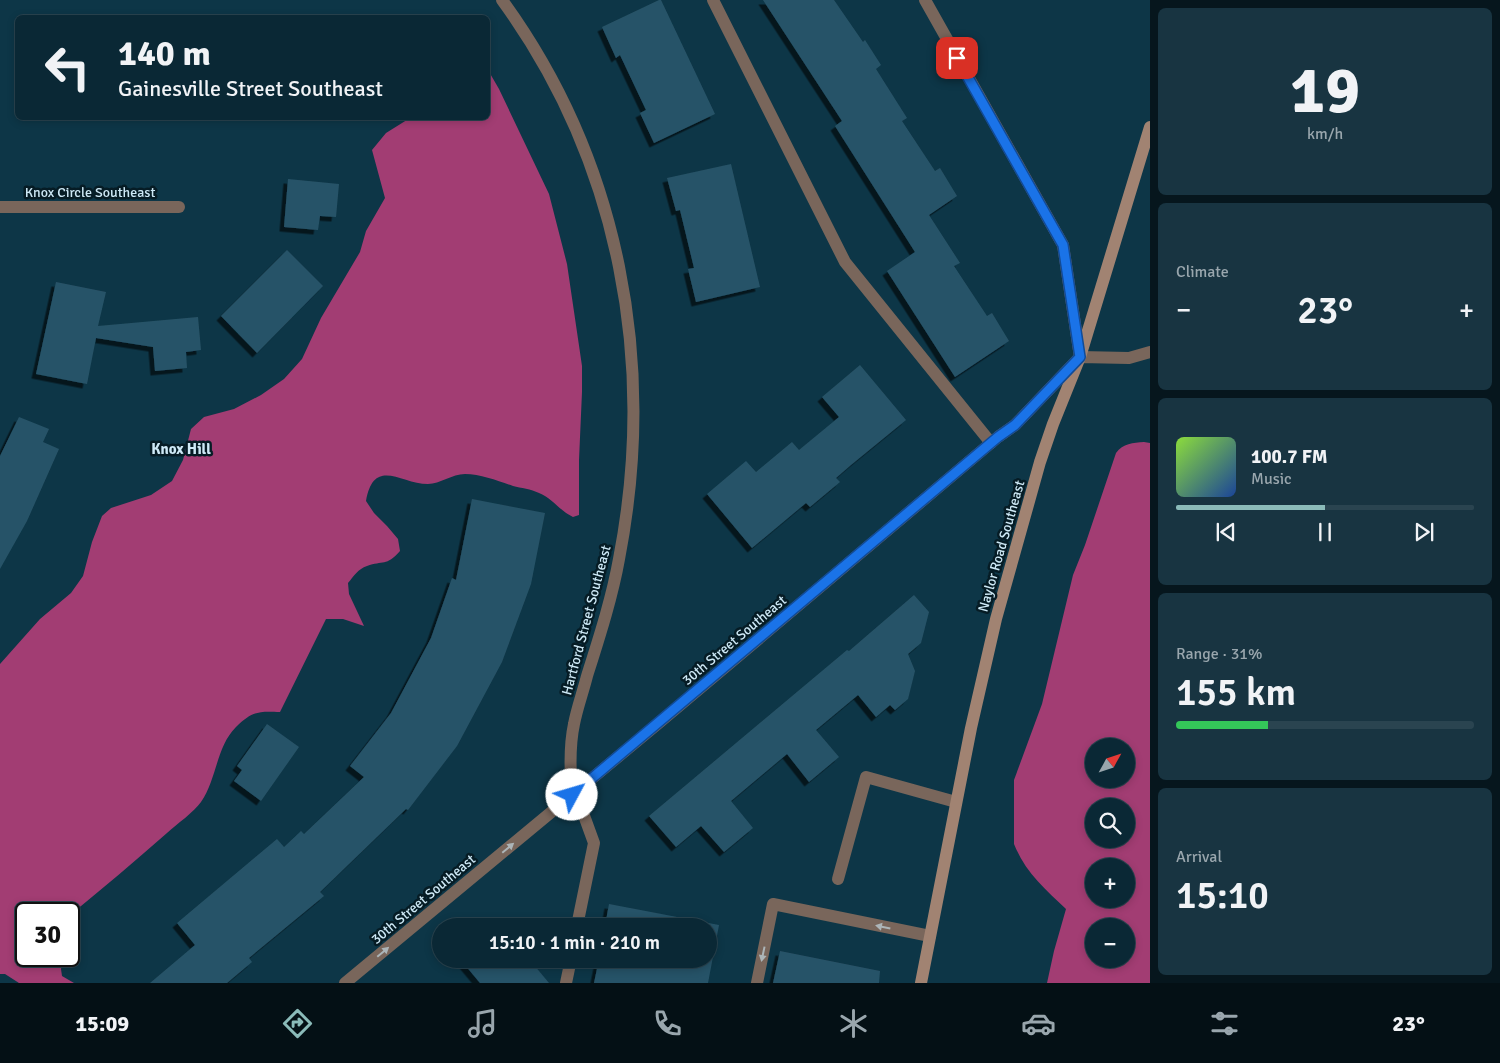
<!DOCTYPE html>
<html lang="en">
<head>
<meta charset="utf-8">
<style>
	:root { --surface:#0a2835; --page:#183441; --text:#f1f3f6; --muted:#99a6ad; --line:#2a4450; --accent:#8bbbb9 }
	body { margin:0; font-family:Signika,sans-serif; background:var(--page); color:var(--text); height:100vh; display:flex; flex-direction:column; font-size:19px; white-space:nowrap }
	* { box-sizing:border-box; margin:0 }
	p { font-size:16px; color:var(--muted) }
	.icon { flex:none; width:28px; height:28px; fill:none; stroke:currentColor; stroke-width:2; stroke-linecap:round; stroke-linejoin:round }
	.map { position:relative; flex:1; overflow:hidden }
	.side { display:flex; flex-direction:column; gap:8px; padding:8px; background:#06161d; width:350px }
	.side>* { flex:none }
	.top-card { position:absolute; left:15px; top:15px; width:475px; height:105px; border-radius:8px; box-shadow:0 2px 8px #0003,0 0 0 1px var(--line); background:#0a2835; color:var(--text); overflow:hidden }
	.needle { width:32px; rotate:50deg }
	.fabs { position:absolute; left:1085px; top:738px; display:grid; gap:10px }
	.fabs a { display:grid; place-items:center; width:50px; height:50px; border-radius:50%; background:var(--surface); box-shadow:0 2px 8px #0003,0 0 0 1px var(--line); font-size:25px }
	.speed { position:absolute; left:15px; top:902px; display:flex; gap:10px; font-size:25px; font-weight:700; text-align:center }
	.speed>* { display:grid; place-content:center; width:65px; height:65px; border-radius:50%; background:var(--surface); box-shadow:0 2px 8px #0003,0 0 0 1px var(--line); line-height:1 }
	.speed .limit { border:2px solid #111; border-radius:8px; background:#fff; color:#111 }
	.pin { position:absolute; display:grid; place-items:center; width:42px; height:42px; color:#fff; margin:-21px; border-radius:10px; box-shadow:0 2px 8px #0006 }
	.me { position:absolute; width:55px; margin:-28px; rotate:51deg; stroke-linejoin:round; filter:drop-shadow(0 0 4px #0008) }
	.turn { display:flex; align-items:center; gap:18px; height:105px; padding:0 20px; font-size:22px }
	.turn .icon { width:65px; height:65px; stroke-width:2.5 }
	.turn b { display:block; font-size:35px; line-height:42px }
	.big { font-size:38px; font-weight:600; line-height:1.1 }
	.side .widget { flex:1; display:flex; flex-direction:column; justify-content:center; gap:8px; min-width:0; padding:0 18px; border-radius:8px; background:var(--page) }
	.side .dial { align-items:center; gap:0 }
	.dial b { font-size:65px; line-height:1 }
	.song { display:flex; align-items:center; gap:15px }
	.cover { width:60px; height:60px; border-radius:8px; background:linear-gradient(135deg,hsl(90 70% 55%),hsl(220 70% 35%)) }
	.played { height:5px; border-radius:2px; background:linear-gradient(90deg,var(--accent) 50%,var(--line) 50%) }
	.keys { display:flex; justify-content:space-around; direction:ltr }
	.heat { display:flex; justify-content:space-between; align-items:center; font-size:28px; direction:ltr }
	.charge { height:8px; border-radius:4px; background:linear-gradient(90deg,#34c759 31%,var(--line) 0) }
	.trip { position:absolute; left:432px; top:918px; width:285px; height:50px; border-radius:25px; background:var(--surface); box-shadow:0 2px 8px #0003,0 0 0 1px var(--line); font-weight:600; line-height:50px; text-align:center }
	.tab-bar { display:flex; height:80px; justify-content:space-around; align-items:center; background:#041015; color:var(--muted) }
	.tab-bar .icon { width:35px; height:35px }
	.tab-bar .current { color:var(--accent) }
	.tab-bar b { font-size:22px; color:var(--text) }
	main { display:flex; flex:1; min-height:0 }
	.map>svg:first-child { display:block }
	.forest { fill:#a23d73; fill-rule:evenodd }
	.building { fill:#285367; filter:url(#shadow) }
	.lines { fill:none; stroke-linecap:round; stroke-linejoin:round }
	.lane { stroke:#79665b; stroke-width:12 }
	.street { stroke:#79665b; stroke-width:12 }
	.secondary { stroke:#a18372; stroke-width:12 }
	.oneway { fill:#acb5b8 }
	.route-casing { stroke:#114b97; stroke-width:12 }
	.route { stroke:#1a73e8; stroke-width:9 }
	.labels { text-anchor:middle; stroke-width:5; stroke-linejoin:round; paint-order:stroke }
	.street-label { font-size:14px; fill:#cee9f6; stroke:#061c25 }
	.neighbourhood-label { font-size:15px; font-weight:bold; fill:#cee9f6; stroke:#061c25 }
</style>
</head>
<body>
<main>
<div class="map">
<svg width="1150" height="983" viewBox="0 0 1150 983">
	<defs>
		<filter id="shadow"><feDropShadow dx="-4.5" dy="4.5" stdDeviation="0" flood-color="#0009"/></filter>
	</defs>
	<rect width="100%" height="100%" fill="#0d3647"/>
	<g class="forest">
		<path d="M 488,70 L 499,89 L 549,194 L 567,264 L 582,366 L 582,392 L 579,460 L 579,515 L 573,517 C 560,511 552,498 539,493 C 531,489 521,488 513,486 C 498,481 481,474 465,474 C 452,474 440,484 428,484 C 401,484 374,456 366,501 L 374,513 L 387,526 L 398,539 L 400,551 C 386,567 383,560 367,566 C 358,569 354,576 348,583 L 349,594 L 364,626 L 343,619 L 326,619 L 280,712 C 259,711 252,711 236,727 C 216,747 217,779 201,802 C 194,812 177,824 167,833 C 135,861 102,889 69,916 L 69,914 L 26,914 L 26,956 L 64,956 L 61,969 L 62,976 L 74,983 L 19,983 L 5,974 L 0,974 L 0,664 L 40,619 L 71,593 L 83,576 L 92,542 L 102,516 L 111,508 L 151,495 L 172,481 L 183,460 L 191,429 L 204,417 L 234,409 L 261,395 L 284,379 L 302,359 L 321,318 L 360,252 L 366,231 L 385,198 L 372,150 L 386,133 L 410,118 L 488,118 Z"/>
		<path d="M 1144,442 L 1150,443 L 1150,983 L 1047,983 L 1054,951 L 1066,909 C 1045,889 1025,872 1014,844 L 1014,780 L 1042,704 L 1073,575 L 1085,545 L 1116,453 C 1123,443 1133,443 1144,442 ZM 1094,746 L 1126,746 L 1126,779 L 1094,779 ZM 1094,806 L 1126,806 L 1126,839 L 1094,839 ZM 1094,866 L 1126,866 L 1126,899 L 1094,899 ZM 1094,926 L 1126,926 L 1126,959 L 1094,959 Z"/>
	</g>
	<g class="building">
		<path d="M 659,0 L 661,0 L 715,114 L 654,143 L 640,113 L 646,110 L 620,55 L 616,58 L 602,27 Z"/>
		<path d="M 763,0 L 834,0 L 863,42 L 865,40 L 881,65 L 876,69 L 907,118 L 902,121 L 935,171 L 940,168 L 957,196 L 929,215 L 960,263 L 954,266 L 987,316 L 992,313 L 1009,341 L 955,377 L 887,271 L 915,252 L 835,126 L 842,121 Z"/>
		<path d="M 731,164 L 760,287 L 696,302 L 688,269 L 694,268 L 680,210 L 676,211 L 667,178 Z"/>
		<path d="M 288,179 L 339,184 L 336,217 L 320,216 L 318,230 L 284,227 Z"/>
		<path d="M 287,250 L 323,286 L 257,353 L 221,316 Z"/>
		<path d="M 56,282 L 106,292 L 98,326 L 198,317 L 201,350 L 186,352 L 187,368 L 155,371 L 153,347 L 96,338 L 87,384 L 36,374 Z"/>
		<path d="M 860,365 L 906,420 L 851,465 L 836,478 L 840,482 L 810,507 L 806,503 L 752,548 L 707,494 L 746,461 L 756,472 L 792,442 L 799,450 L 839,417 L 822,397 Z"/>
		<path d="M 19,417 L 49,429 L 43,442 L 59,449 L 27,521 L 0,569 L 0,456 Z"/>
		<path d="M 472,499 L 545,513 L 531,584 L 502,662 L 457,746 L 408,810 L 406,809 L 320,892 L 324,896 L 249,958 L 252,962 L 227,983 L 150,983 L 195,945 L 177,923 L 277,839 L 284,847 L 301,831 L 304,834 L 364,777 L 350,766 L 391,713 L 431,638 L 452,578 L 456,580 Z"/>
		<path d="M 914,595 L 929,612 L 921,643 L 908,654 L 915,671 L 908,699 L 895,710 L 890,705 L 876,717 L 858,695 L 816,730 L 839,757 L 809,782 L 787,754 L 731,801 L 753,828 L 724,852 L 701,826 L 676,847 L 649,816 L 847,650 L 849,651 Z"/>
		<path d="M 267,724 L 299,747 L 261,801 L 234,781 L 242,770 L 237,766 Z"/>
		<path d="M 609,904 L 719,925 L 708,983 L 594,983 L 599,959 L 709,959 L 709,926 L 605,926 Z"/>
		<path d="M 780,951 L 880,971 L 879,983 L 773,983 Z"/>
		<path d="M 460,959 L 529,959 L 549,983 L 480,983 Z"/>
	</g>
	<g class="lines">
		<g class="lane">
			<path d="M 713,0 L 845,262 L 991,443"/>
			<path d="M 572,795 L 582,810 L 594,843 L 577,926"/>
			<path d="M 838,879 L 866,777 L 956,802"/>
			<path d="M 566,983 L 571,959"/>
			<path d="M 757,983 L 773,904 L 930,936"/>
		</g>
		<g class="street">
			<path d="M 502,0 C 620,162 657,363 619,559 C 612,598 599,638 587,676 C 583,692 577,708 574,724 C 569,747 570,771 572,795"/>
			<path d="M 925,0 L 1063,245 L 1080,357"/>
			<path d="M 0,207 L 179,207"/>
			<path d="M 345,983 L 660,722 L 998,437 L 1015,425 L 1080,357 L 1129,358 L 1150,352"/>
		</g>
		<path class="secondary" d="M 921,983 L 971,728 L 996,619 L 1040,462 L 1053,424 L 1080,357 L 1150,127"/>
	</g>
	<defs><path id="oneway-solid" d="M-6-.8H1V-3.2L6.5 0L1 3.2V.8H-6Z" transform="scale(1.25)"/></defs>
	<g class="oneway">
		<use href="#oneway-solid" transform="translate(508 848) rotate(-40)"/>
		<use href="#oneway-solid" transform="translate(883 927) rotate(-168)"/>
		<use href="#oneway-solid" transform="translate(383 952) rotate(-40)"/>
		<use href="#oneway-solid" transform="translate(763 954) rotate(102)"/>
	</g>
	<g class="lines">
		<g class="route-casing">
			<path id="route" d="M 572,795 L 998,437 L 1015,425 L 1080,357 L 1063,245 L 957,58"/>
		</g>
		<use href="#route" class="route"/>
	</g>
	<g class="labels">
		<g class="street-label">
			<text x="90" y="197">Knox Circle Southeast</text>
			<text transform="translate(1001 546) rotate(-74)" y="5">Naylor Road Southeast</text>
			<text transform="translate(586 620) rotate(-75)" y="5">Hartford Street Southeast</text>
			<text transform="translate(734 640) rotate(-40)" y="5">30th Street Southeast</text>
			<text transform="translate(423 899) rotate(-40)" y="5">30th Street Southeast</text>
		</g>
		<g class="neighbourhood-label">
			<text x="181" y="454">Knox Hill</text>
		</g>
	</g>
</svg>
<div class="fabs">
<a><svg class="needle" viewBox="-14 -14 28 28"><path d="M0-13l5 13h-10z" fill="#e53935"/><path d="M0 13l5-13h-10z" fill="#99a6ad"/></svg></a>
<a><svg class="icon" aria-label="search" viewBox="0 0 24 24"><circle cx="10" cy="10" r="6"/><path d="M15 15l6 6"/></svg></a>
<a>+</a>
<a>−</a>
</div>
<div class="speed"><div class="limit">30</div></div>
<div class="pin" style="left:957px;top:58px;background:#d93025"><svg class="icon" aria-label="arrive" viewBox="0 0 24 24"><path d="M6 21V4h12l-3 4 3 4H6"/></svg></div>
<svg class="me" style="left:572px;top:795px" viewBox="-20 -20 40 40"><circle r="19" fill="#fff"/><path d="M0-13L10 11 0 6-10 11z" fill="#1a73e8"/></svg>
<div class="trip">15:10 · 1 min · 210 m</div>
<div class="top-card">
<div class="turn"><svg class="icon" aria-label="left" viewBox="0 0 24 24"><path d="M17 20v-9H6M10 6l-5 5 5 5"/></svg><div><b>140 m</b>Gainesville Street Southeast</div></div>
</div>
</div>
<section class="side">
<div class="widget dial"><b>19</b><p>km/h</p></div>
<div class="widget"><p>Climate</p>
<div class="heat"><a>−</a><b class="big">23°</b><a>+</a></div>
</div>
<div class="widget">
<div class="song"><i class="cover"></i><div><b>100.7 FM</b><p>Music</p></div></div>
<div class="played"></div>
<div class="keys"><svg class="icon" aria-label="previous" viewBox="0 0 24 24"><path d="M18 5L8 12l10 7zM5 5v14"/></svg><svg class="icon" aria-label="pause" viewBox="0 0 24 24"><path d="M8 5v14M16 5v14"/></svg><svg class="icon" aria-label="next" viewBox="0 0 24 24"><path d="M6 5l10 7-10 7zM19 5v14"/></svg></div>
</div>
<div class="widget"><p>Range · 31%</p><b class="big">155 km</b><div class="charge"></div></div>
<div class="widget"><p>Arrival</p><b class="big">15:10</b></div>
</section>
</main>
<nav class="tab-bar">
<b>15:09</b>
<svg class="icon current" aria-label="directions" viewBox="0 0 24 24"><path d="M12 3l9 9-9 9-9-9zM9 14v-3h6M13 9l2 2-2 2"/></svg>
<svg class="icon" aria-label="music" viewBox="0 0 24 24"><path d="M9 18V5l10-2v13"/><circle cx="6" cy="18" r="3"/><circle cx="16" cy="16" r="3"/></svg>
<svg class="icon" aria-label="phone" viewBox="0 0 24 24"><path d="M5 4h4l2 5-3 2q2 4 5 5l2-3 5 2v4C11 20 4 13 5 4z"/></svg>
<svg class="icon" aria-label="climate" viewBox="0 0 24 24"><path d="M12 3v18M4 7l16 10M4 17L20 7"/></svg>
<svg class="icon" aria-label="car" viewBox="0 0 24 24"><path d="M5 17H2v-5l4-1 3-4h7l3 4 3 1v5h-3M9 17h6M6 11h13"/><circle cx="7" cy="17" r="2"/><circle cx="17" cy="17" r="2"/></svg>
<svg class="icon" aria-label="filters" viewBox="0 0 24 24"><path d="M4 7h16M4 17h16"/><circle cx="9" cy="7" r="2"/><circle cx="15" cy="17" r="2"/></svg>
<b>23°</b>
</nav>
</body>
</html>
